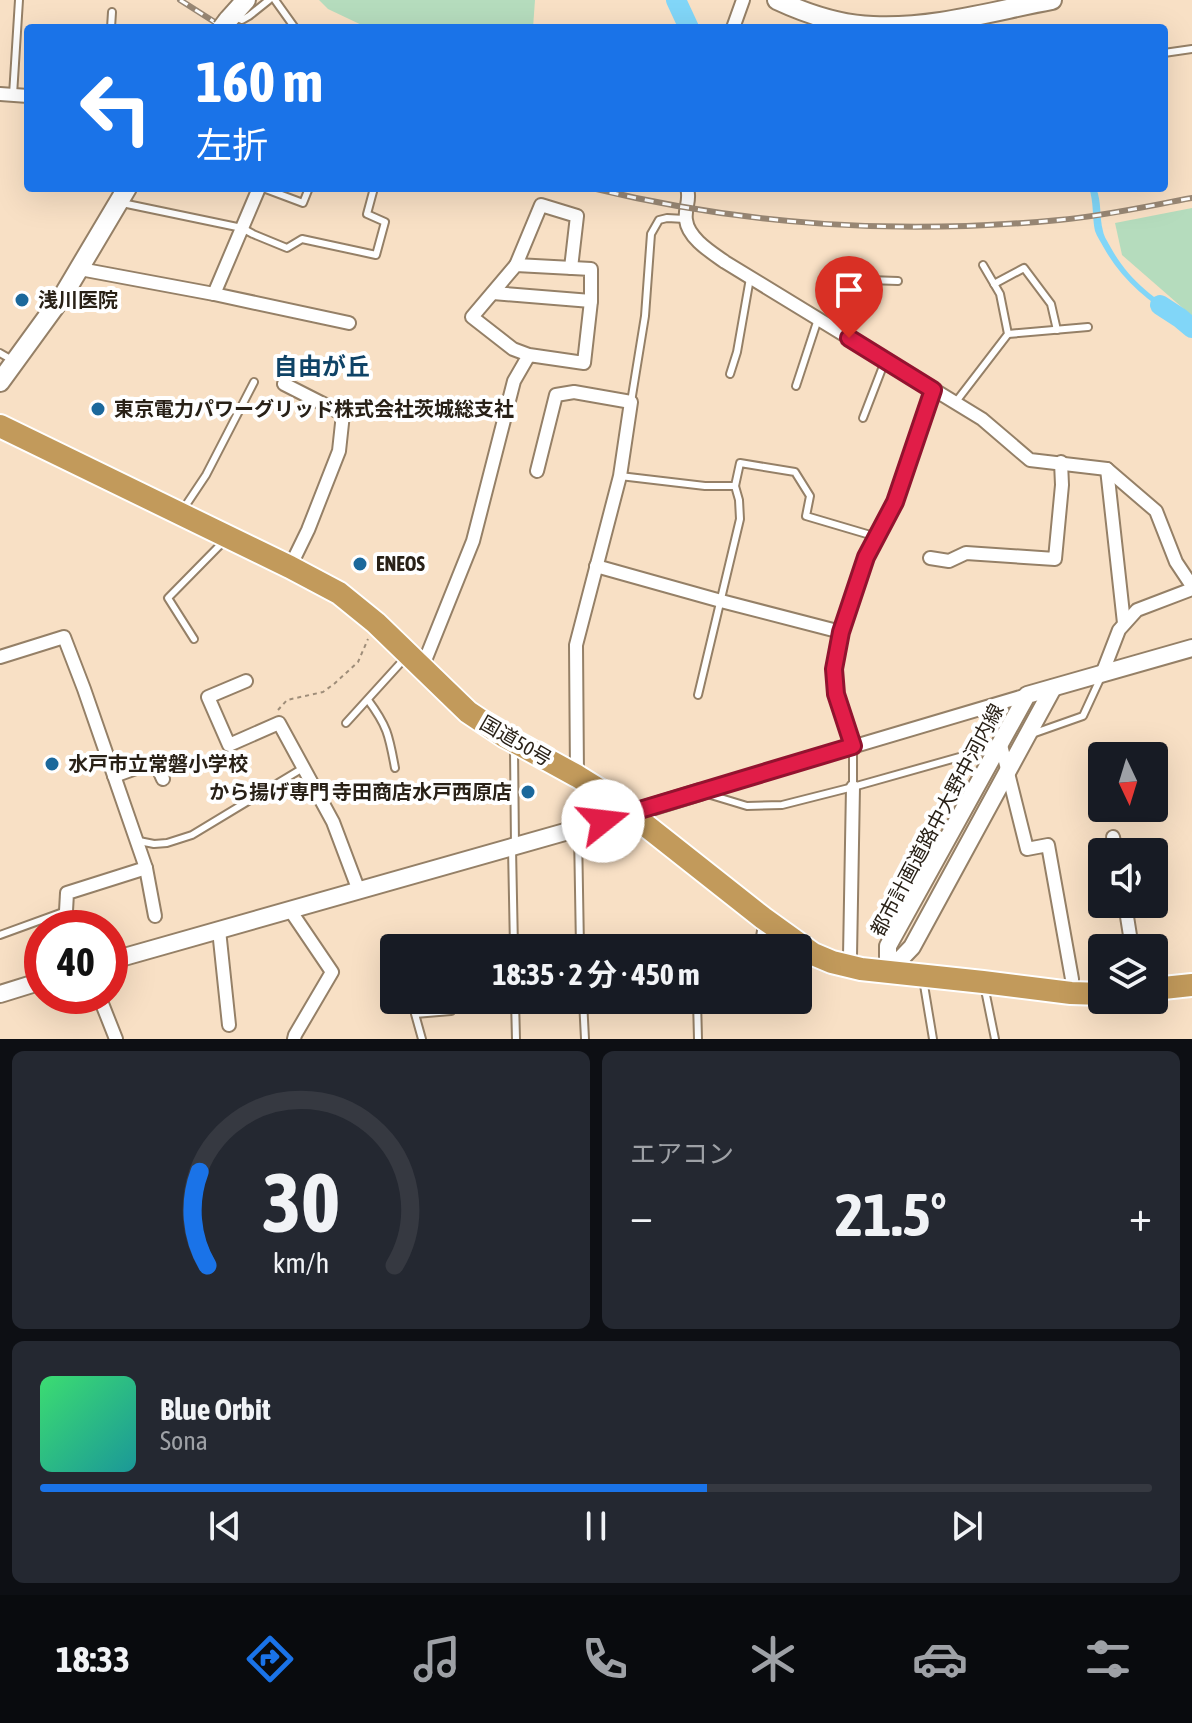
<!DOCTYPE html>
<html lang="ja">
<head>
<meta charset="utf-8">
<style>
	:root { --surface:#171b24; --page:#242831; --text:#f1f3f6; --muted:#9ea1a6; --line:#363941; --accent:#1a73e8 }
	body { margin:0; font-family:"Asap Condensed","Noto Sans JP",sans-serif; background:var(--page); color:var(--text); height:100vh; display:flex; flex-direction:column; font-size:30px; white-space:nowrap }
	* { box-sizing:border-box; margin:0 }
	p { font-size:26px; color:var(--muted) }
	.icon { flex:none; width:44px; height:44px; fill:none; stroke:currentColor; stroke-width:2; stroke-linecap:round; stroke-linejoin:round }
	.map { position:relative; height:1039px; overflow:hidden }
	.side { display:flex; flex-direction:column; gap:12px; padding:12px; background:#0d0f14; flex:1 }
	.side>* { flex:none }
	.top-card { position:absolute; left:24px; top:24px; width:1144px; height:168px; border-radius:8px; box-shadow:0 8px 32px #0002; background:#1a73e8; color:#fff; overflow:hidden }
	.needle { width:52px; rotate:176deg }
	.buttons { position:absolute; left:1088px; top:742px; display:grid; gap:16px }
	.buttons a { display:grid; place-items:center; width:80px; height:80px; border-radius:8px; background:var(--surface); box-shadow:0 8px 32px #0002; font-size:40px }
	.speed { position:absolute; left:24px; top:910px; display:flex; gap:16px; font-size:40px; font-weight:700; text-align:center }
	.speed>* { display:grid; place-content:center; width:104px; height:104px; border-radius:50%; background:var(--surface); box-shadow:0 8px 32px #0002; line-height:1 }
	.speed .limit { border:12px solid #d22; background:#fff; color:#111 }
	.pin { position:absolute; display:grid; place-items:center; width:68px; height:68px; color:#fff; margin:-82px -34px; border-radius:50% 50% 50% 0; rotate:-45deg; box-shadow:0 0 8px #0007 }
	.pin .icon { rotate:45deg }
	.me { position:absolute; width:88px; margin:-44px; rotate:74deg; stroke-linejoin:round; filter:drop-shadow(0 0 6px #0008) }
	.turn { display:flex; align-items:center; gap:28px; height:168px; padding:0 40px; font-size:36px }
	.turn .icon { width:104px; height:104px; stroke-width:2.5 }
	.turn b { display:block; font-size:56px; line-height:68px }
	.big { font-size:60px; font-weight:700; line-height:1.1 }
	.side .card { flex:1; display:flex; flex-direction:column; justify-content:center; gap:12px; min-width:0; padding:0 28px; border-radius:12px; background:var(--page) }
	.side .dial { align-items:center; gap:0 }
	.dial svg { height:208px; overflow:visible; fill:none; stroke:var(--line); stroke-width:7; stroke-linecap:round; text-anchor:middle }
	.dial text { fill:var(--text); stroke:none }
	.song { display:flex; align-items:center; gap:24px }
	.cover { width:96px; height:96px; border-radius:12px; background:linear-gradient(135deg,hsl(140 70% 55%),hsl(180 70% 35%)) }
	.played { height:8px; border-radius:4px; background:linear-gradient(90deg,var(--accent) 60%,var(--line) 60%) }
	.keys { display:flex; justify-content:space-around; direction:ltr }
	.heat { display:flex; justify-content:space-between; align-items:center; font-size:44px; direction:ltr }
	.side .tiles { flex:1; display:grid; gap:12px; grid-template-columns:1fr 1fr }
	.card:last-child { grid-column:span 2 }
	.trip { position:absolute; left:380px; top:934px; width:432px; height:80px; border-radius:8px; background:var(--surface); box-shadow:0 8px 32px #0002; font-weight:700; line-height:80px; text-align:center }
	.tab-bar { display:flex; height:128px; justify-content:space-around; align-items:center; background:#090b0e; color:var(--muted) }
	.tab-bar .icon { width:56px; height:56px }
	.tab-bar .active { color:var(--accent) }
	.tab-bar b { font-size:36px; color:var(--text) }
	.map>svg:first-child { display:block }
	.green { fill:#b5dcbd }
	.water { fill:#81d6f8 }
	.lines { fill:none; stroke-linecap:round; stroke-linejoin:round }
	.river { stroke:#81d6f8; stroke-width:20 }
	.service-casing { stroke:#958067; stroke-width:10 }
	.minor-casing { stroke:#958067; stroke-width:16 }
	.tertiary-casing { stroke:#958067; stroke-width:20 }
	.secondary-casing { stroke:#958067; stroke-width:22 }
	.trunk-casing { stroke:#fff; stroke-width:26 }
	.path { stroke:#9e8d79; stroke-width:2; stroke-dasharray:4 4; stroke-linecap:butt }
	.service { stroke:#fff; stroke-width:6 }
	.minor { stroke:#fff; stroke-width:12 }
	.tertiary { stroke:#fff; stroke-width:16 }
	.secondary { stroke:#fff; stroke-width:18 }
	.trunk { stroke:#c29a5b; stroke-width:22 }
	.rail-casing { stroke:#988774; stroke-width:6 }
	.rail { stroke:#fff; stroke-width:3; stroke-dasharray:9; stroke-linecap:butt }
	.secondary-bridge-casing { stroke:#958067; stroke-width:22; stroke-linecap:butt }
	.secondary-bridge { stroke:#fff; stroke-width:18 }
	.route-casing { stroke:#92132f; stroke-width:20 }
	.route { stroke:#e11d48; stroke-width:14 }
	.poi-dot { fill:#1b689b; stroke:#fff; stroke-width:3 }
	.labels { text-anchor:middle; stroke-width:8; stroke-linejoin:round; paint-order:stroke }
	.poi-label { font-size:20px; font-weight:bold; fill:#292117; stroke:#fff; text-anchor:start }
	.street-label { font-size:20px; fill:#292117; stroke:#fff }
	.quarter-label { font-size:24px; font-weight:bold; fill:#0f4366; stroke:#fff }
</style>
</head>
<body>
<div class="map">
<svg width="1192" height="1039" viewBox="0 0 1192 1039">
	<rect width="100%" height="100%" fill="#f8e0c5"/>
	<g class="green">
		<path d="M 319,0 L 535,0 L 533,28 L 368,28 L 328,9 Z"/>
		<path d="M 1192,208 L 1192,316 L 1122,255 L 1115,223 Z"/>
	</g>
	<path class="water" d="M 1089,188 L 1096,188 C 1102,202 1099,217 1103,231 C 1104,237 1108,242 1111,248 C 1128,279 1153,298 1182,316 L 1178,320 C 1147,300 1122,280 1104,248 C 1101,242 1097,237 1095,231 C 1092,217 1094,202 1089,188 Z"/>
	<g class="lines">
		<g class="river">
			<path d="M 676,0 L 689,28"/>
			<path d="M 1160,305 L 1180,318 L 1192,328"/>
		</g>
		<g class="service-casing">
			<g id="service">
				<path d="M 275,0 L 295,28"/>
				<path d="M 235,17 L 242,20 L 249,16 L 269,0"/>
				<path d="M 111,28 L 112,12"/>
				<path d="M 1164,53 L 1192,49"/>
				<path d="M 13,95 L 19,0"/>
				<path d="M 263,188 L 303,203 L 309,188"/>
				<path d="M 122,203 L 242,228 L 253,234 L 287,248 L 302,239 L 376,255 L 385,222 L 367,214 L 374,188"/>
				<path d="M 994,284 L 1024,268 L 1051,304 L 1057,330"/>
				<path d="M 830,327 L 868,280 L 898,281"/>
				<path d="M 1008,334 L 1088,327"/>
				<path d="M 0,353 L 14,361"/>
				<path d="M 730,374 L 737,352 L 750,278"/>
				<path d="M 796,386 L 818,319"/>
				<path d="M 631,402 L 645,316 L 651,234 L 659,220 L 667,218 L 685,219"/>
				<path d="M 955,403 L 1008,334 L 1000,294 L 983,265"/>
				<path d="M 863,418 L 885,361"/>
				<path d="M 620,476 L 705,486 L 735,486 L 740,463 L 795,472 L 810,496 L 806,516 L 877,537"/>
				<path d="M 182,511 L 206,475 L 254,382"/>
				<path d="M 194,639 L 168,598 L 225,540"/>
				<path d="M 698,695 L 740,519 L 739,500 L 735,486"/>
				<path d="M 368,700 C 388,727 389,736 395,768"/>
				<path d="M 346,723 L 406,657"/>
				<path d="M 1032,734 L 1083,716 L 1101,677"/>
				<path d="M 514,749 L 515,846"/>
				<path d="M 853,787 L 853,746 L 836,694 L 834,669 L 841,632 L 866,557 L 895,502 L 933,390"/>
				<path d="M 704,793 L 747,806 L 782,805 L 853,787 L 995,747"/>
				<path d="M 578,832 L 580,948"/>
				<path d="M 139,841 L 154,844 L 167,843 L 192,835 L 303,768"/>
				<path d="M 512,848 L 514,948"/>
				<path d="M 0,935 L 66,911"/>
				<path d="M 758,948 L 762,925"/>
				<path d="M 923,979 L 933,1039"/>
				<path d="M 984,985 L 995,1039"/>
				<path d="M 515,1000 L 516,1039"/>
				<path d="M 583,1000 L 585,1039"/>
				<path d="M 697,1000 L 698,1039"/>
				<path d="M 422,1039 L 415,1014 L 451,1011 L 451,1000"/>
			</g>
		</g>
		<g class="minor-casing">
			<g id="minor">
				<path d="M 733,28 L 743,0"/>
				<path d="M 0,94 L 28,96"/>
				<path d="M 687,188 C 691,200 684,209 686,220 C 688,238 711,252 725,262 L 982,419 L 1030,460 L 1107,469 L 1156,511 L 1176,562 L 1192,586"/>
				<path d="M 516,265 L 541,205 L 577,216 L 571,268"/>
				<path d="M 80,269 L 214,294 L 349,323"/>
				<path d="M 493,293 L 591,301"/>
				<path d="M 214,294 L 259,188"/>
				<path d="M 284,384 L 343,414 L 339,451 L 308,530 L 290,567"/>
				<path d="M 1107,469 L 1124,623"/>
				<path d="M 537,471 L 556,395 L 574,392 L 631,402 L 620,476 L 576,645 L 577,776"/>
				<path d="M 930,558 L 949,561 L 966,553 L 1055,559 L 1062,485 L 1061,462"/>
				<path d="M 596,566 L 721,601 L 841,632"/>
				<path d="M 0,657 L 64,637 L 84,689 L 146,868 L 67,893 L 66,911 L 72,928"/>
				<path d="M 422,668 L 473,541 L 514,381 L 529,355 L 584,363 L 591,301 L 591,269 L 516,265 L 472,317 L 513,349 L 529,355"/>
				<path d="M 1102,674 L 1119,630 L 1137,610 L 1192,589"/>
				<path d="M 246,681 L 208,697 L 229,745 L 279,723 L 333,822 L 359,891"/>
				<path d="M 1001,745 L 1027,849 L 1048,845 L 1072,979 L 1071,993"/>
				<path d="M 114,776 L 155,761 L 163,779"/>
				<path d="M 700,792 L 1027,695"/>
				<path d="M 1113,837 L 1116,852"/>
				<path d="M 146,868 L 155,916"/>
				<path d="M 1125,904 L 1132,948"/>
				<path d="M 290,910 L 332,972 L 295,1035 L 294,1039"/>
				<path d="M 219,930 L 229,1025"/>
				<path d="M 846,966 L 850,956 L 853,787"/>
				<path d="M 99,996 L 116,1039"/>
			</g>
		</g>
		<g class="tertiary-casing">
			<g id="tertiary">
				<path d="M 110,961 L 632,813 L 700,792"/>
				<path d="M 888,972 L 888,946 L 1027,695 L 1192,648"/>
				<path d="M 888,972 L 912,947 L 1053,688"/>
				<path d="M 0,994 L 42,981"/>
			</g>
		</g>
		<g class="secondary-casing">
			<g id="secondary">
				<path d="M 777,0 C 807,14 840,25 873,26 C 933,29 993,11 1052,0"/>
				<path d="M 228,20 L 246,0"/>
				<path d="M 0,382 L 64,294 L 127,188"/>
			</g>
		</g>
		<g class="trunk-casing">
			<g id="trunk">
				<path d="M 0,426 L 290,567 L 339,593 L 376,623 L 468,712 L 504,736 L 577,776 L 606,794 L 763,918 L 813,954 L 832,962 L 861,969 L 983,982 L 1071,993 L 1102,994"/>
				<path d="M 1154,989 L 1192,985"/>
			</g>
		</g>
		<path class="path" d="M 278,710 L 287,700 L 323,692 L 334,684 L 358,662 L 368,639"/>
		<use href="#service" class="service"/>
		<use href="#minor" class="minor"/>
		<use href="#tertiary" class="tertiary"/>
		<use href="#secondary" class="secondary"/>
		<use href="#trunk" class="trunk"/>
		<g class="rail-casing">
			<g id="rail">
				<path d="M 180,0 L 224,28"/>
				<path d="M 592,188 C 748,226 900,235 1059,220 C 1104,216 1148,206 1192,198"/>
			</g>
		</g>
		<use href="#rail" class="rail"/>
		<g class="secondary-bridge-casing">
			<path id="secondary-bridge" d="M 222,28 L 228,20"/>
		</g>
		<use href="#secondary-bridge" class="secondary-bridge"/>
	</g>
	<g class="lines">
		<g class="route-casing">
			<path id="route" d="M 603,821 L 853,746 L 836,694 L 834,669 L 841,632 L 866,557 L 895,502 L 933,390 L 849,338"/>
		</g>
		<use href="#route" class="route"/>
	</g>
	<g class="poi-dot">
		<circle cx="22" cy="300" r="8"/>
		<circle cx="98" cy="409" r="8"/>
		<circle cx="360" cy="564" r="8"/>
		<circle cx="52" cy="764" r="8"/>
		<circle cx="528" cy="792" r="8"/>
	</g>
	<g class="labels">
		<g class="poi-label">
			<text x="38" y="307">浅川医院</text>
			<text x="114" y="416">東京電力パワーグリッド株式会社茨城総支社</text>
			<text x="376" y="571">ENEOS</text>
			<text x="68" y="771">水戸市立常磐小学校</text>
			<text x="512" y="799" text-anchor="end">から揚げ専門 寺田商店水戸西原店</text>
		</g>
		<g class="street-label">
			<text transform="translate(516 741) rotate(30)" y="7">国道50号</text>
			<text transform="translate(937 820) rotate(-62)" y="7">都市計画道路中大野中河内線</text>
		</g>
		<g class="quarter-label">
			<text x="322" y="375">自由が丘</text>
		</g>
	</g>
</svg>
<div class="buttons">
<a><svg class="needle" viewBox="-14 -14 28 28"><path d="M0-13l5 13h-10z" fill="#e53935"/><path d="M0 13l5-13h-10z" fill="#9ea1a6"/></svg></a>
<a><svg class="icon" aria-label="sound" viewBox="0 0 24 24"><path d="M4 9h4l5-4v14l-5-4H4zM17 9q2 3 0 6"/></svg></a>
<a><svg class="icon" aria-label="layers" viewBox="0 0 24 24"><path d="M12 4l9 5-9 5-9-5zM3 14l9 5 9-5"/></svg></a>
</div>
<div class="speed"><div class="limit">40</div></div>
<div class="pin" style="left:849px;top:338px;background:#d93025"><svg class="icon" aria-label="arrive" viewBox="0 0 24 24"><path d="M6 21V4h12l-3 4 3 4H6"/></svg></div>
<svg class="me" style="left:603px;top:821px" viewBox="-20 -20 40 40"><circle r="19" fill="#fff"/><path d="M0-13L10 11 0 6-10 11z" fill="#e11d48"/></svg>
<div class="trip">18:35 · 2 分 · 450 m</div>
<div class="top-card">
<div class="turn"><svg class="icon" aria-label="left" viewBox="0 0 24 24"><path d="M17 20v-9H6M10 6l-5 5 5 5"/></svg><div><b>160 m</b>左折</div></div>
</div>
</div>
<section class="side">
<div class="tiles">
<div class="card dial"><svg viewBox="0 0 100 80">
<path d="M14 69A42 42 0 1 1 86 69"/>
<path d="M14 69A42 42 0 0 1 11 33" stroke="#1a73e8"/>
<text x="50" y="56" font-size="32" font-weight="700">30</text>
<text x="50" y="72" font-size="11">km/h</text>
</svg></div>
<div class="card"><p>エアコン</p>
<div class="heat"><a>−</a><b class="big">21.5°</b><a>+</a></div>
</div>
<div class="card">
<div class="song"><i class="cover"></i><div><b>Blue Orbit</b><p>Sona</p></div></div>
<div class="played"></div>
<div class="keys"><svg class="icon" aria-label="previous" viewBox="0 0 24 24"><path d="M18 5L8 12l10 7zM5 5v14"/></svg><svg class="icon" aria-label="pause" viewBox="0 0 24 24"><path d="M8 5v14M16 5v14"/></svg><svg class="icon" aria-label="next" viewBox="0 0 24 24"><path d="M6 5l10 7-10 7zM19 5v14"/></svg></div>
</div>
</div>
</section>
<nav class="tab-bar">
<b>18:33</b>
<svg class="icon active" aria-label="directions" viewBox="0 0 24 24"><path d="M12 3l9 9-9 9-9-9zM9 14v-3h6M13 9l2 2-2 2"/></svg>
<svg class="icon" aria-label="music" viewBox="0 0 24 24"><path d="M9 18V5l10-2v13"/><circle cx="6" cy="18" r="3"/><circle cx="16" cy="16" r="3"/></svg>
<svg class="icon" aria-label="phone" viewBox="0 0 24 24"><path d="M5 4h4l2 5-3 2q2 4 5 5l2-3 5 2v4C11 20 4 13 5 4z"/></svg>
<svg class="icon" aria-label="climate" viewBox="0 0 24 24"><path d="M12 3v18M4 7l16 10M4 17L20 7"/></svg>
<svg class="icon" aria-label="car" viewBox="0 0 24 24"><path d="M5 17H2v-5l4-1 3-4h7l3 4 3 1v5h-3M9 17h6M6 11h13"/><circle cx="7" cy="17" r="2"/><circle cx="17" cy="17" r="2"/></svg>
<svg class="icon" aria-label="filters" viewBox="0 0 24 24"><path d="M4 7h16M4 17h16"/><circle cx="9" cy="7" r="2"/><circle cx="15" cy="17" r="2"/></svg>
</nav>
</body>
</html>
